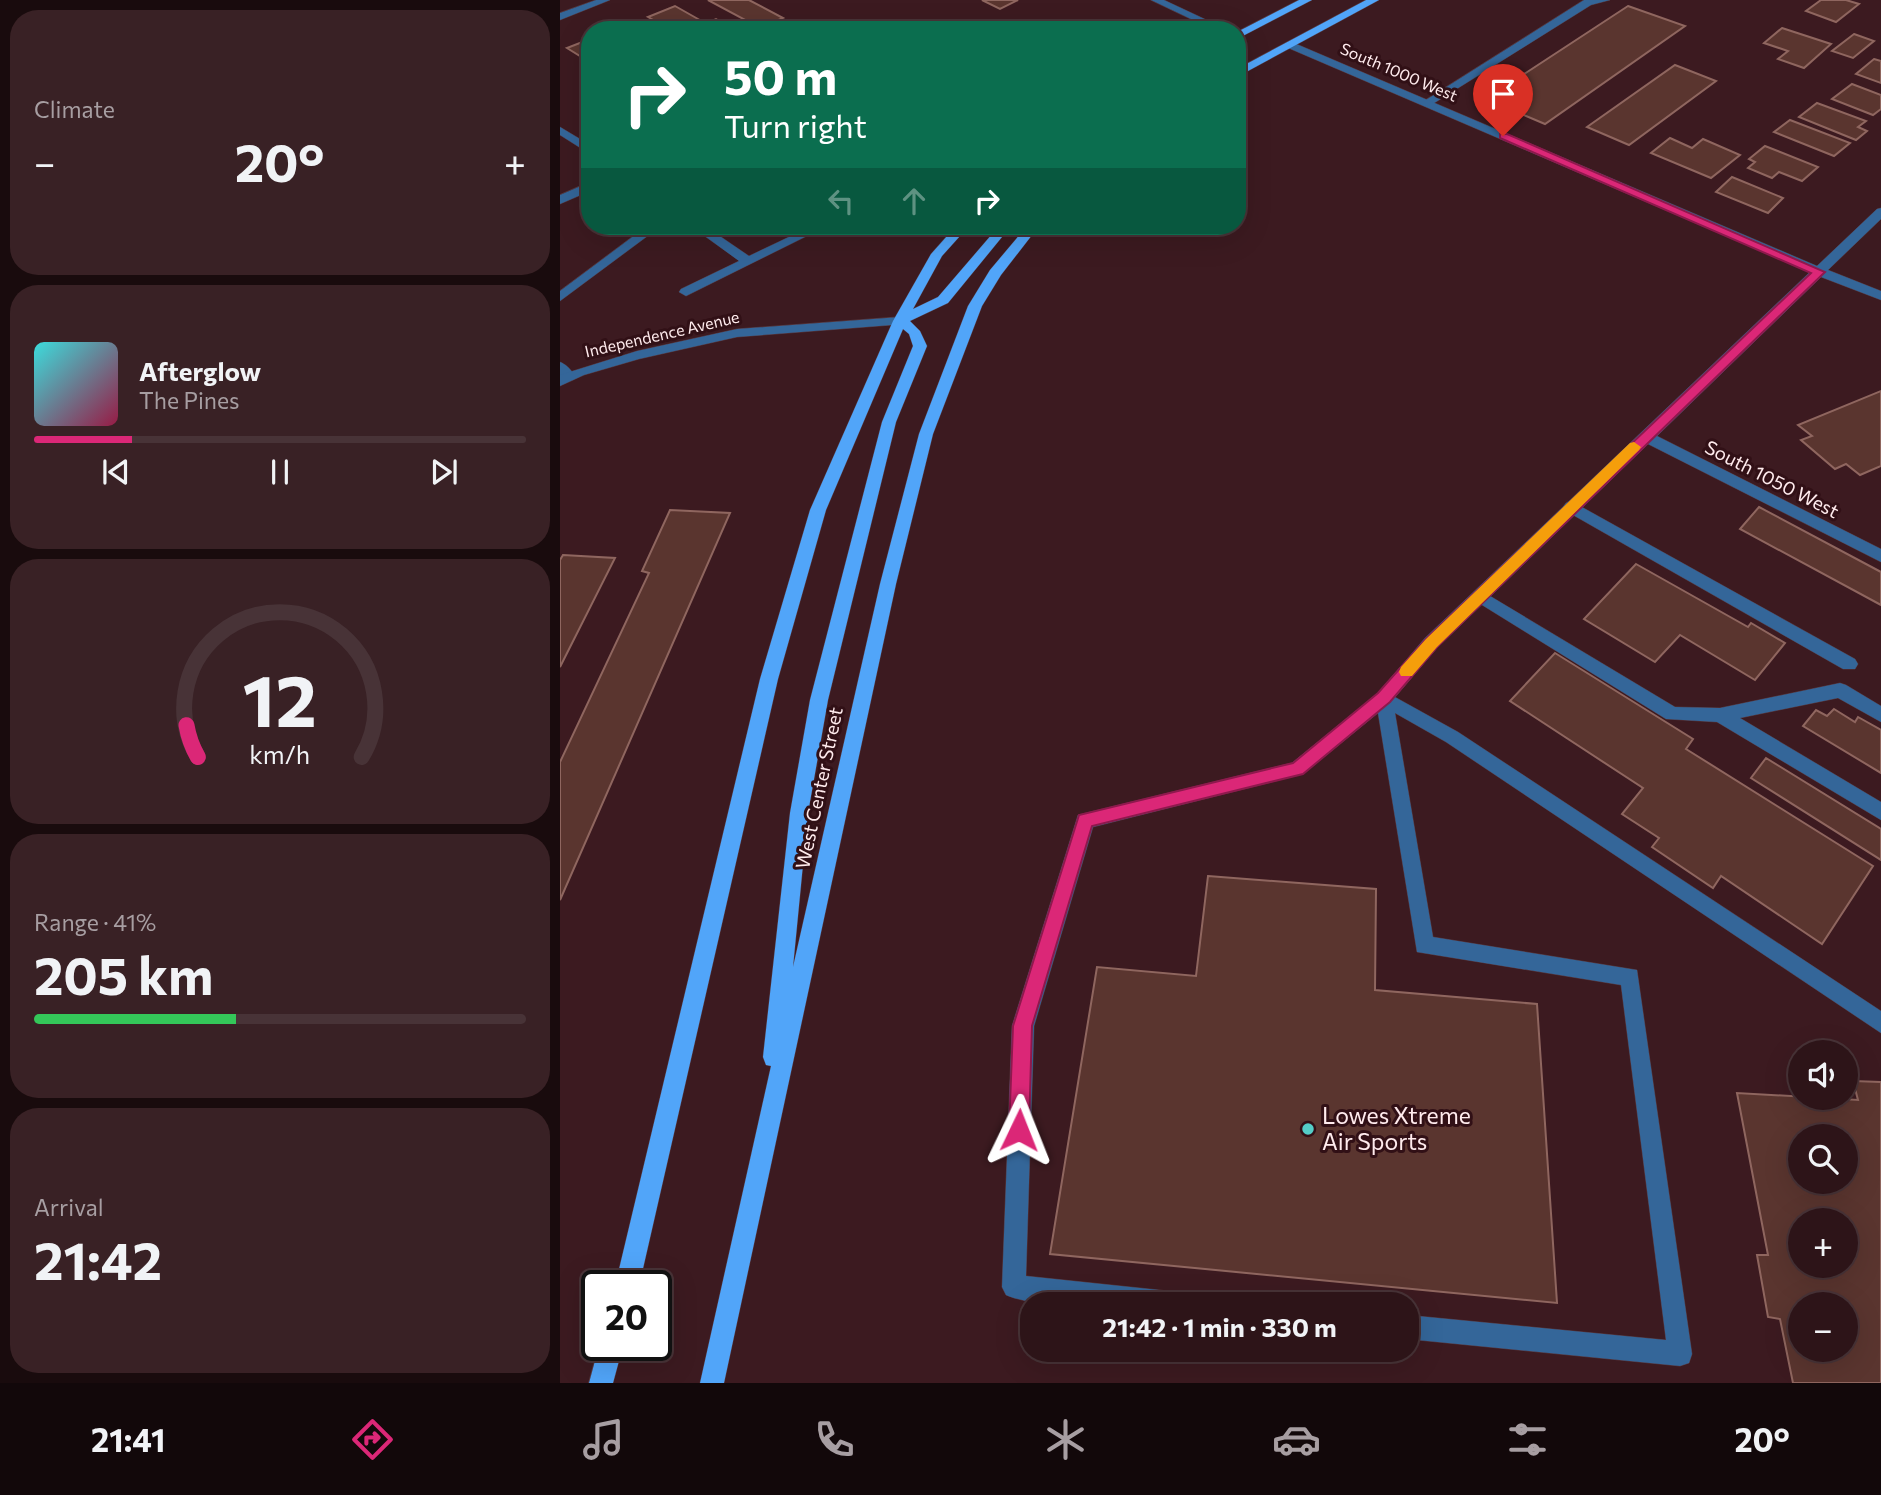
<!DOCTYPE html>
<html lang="en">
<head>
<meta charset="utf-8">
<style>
	:root { --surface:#2d1418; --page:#392125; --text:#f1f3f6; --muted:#a79ea2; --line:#483337; --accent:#db2777 }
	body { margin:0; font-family:Commissioner,sans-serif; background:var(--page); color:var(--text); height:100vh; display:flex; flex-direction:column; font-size:26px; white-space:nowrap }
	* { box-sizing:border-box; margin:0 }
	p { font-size:23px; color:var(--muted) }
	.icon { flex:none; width:38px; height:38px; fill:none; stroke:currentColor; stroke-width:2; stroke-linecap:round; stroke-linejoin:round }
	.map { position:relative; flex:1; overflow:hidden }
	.side { display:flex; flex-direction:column; gap:10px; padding:10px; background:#190b0d; width:560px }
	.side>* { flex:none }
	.hud { position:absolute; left:21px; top:21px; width:665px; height:214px; border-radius:28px; box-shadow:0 7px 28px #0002,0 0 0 2px var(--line); background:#0b6e4f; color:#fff; overflow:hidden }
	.buttons { position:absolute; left:1228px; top:1040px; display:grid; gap:14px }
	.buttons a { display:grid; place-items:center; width:70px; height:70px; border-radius:50%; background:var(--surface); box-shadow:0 7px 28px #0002,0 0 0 2px var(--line); font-size:35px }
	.speed { position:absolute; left:21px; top:1270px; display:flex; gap:14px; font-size:35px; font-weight:700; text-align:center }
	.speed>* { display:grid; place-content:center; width:91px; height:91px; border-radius:50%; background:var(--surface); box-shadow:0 7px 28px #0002,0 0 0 2px var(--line); line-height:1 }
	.speed .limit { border:4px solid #111; border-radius:10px; background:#fff; color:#111 }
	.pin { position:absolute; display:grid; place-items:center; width:60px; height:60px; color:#fff; margin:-72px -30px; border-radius:50% 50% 50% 0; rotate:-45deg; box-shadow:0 0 7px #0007 }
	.pin .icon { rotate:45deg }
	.me { position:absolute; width:77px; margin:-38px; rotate:2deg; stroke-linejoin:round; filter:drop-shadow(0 0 5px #0008) }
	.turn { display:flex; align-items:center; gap:24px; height:147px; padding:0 28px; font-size:32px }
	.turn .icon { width:91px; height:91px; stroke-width:2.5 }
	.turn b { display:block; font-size:49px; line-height:60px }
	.lanes { display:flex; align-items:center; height:66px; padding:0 28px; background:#0003; justify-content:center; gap:35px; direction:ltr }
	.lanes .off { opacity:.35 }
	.big { font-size:52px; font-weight:700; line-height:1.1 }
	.side .card { flex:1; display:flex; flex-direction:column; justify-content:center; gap:10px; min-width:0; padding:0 24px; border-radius:28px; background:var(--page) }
	.side .dial { align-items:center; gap:0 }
	.dial svg { height:182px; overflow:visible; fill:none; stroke:var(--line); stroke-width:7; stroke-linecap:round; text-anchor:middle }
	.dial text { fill:var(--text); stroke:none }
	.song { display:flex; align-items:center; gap:21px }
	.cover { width:84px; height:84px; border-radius:10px; background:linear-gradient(135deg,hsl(180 70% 55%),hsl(340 70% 35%)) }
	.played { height:7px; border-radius:4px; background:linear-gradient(90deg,var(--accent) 20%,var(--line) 20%) }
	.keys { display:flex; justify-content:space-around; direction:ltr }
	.heat { display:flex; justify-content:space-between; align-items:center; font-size:38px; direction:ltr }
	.charge { height:10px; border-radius:5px; background:linear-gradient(90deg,#34c759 41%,var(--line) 0) }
	.trip { position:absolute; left:460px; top:1292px; width:399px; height:70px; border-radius:28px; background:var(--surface); box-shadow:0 7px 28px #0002,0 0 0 2px var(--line); font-weight:700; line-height:70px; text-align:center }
	.menu { display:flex; height:112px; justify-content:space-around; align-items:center; background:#12080a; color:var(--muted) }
	.menu .icon { width:49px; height:49px }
	.menu .selected { color:var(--accent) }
	.menu b { font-size:32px; color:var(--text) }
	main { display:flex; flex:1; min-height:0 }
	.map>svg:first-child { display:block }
	.building { fill:#5a352f; stroke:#8f665f; stroke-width:2; fill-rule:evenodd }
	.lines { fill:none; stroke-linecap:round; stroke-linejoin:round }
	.service-casing { stroke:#57373d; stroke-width:1 }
	.minor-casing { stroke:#57373d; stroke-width:1 }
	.tertiary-casing { stroke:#57373d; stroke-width:1 }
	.primary-casing { stroke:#57373d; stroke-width:1 }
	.service { fill:#346699; fill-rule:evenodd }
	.minor { fill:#346699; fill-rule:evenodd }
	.tertiary { fill:#346699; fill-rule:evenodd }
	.primary { fill:#51a5f9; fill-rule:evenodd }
	.route { fill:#db2777; stroke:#8e194d; stroke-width:2 }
	.slow { fill:#f59e0b }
	.poi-dot { fill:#54cdc7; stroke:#311016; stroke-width:2.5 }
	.labels { text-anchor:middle; stroke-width:6; stroke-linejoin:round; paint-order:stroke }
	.far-street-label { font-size:16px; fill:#ffebed; stroke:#311016 }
	.street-label { font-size:19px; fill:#ffebed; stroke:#311016 }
	.near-poi-label { font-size:23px; fill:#ffebed; stroke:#311016; text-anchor:start }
</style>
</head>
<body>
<main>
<section class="side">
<div class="card"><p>Climate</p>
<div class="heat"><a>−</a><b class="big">20°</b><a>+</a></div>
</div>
<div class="card">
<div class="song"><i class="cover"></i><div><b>Afterglow</b><p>The Pines</p></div></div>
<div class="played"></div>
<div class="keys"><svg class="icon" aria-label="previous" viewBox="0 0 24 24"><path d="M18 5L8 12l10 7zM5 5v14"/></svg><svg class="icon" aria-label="pause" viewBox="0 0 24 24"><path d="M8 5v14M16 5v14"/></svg><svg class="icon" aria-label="next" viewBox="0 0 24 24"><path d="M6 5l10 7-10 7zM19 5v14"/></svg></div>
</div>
<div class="card dial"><svg viewBox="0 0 100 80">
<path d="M14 69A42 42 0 1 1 86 69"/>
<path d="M14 69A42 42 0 0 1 9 55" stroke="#db2777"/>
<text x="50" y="56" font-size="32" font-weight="700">12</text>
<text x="50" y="72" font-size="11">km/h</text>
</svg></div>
<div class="card"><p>Range · 41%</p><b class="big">205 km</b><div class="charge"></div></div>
<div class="card"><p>Arrival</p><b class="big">21:42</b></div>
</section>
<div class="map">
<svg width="1321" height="1383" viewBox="0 0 1321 1383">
	<rect width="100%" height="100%" fill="#3c1a20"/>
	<g class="building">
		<path d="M 148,0 L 189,0 L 223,18 L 200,28 Z"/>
		<path d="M 422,0 L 458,0 L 440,9 Z"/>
		<path d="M 1261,0 L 1286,0 L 1299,4 L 1276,22 L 1246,11 Z"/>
		<path d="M 115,6 L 138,19 L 111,30 L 88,17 Z"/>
		<path d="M 1068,6 L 1125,26 L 985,124 L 926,99 Z"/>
		<path d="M 156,19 L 172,28 L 148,30 L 141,26 Z"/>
		<path d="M 1222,28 L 1271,44 L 1244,68 L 1218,59 L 1228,51 L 1204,43 Z"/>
		<path d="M 1294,34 L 1314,41 L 1293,58 L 1272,51 Z"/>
		<path d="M 30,39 L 28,61 L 7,48 Z"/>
		<path d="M 1314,59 L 1321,61 L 1321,83 L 1296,74 Z"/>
		<path d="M 1115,65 L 1156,81 L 1069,145 L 1027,127 Z"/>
		<path d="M 1292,84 L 1321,95 L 1321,109 L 1313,115 L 1272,99 Z"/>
		<path d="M 1257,103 L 1306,121 L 1298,127 L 1307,131 L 1296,140 L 1239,117 Z"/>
		<path d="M 1230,120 L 1290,143 L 1274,156 L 1214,132 Z"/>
		<path d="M 1110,138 L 1132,148 L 1143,139 L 1180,155 L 1151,178 L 1091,153 Z"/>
		<path d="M 1205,146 L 1258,167 L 1242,181 L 1219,172 L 1212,178 L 1188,168 L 1195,162 L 1189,159 Z"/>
		<path d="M 1172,177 L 1223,198 L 1208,213 L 1156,192 Z"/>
		<path d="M 1321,391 L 1321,466 L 1300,475 L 1286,464 L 1275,469 L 1241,440 L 1252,436 L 1238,425 Z"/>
		<path d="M 1199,507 L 1321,572 L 1321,605 L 1180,529 Z"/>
		<path d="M 110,510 L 170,513 L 0,900 L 0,762 L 89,573 L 82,571 Z"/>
		<path d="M 3,555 L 55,558 L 0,667 L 0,560 Z"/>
		<path d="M 1076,564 L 1188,627 L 1191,623 L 1225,643 L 1195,680 L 1120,635 L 1095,662 L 1024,619 Z"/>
		<path d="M 995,653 L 1133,739 L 1126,749 L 1313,866 L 1262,944 L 1161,876 L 1153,888 L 1092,847 L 1099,838 L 1062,814 L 1083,788 L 950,701 Z"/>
		<path d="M 1274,709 L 1295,722 L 1298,717 L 1321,730 L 1321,773 L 1243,726 L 1256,710 L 1267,716 Z"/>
		<path d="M 1206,758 L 1321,829 L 1321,860 L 1191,778 Z"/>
		<path d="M 648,876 L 816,889 L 815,990 L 977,1004 L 997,1303 L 490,1254 L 537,967 L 636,976 Z"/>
		<path d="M 1293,1081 L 1321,1082 L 1321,1383 L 1233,1383 L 1220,1319 L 1208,1317 L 1197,1255 L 1208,1255 L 1177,1093 L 1298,1100 ZM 1241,1136 L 1286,1136 L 1286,1181 L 1241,1181 ZM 1241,1220 L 1286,1220 L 1286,1265 L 1241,1265 ZM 1241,1304 L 1286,1304 L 1286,1349 L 1241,1349 Z"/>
	</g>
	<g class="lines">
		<g class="service-casing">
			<g id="service">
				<path d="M 1024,0 L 1050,0 L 1031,5 L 871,105 L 861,103 Z"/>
				<path d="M 30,182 L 30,191 L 0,204 L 0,195 Z"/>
				<path d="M 87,226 L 101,226 L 0,301 L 0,291 Z"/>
				<path d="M 0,362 C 6,364 17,374 13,380 L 3,380 L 0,376 Z"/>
				<path d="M 1011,501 L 1295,659 L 1298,664 L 1295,669 L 1283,669 L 1006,511 L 1003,507 L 1006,503 Z"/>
				<path d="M 920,590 L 1115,707 L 1160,708 L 1280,683 L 1286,685 L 1321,706 L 1321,722 L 1278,698 L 1180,718 L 1321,802 L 1321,820 L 1157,722 L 1106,719 L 914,600 L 912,596 Z"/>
				<path d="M 824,691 L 898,732 L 1321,1011 L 1321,1033 L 886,742 L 835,713 L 873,937 L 1077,970 L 1132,1354 L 1129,1363 L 1120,1366 L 847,1339 L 847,1315 L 1106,1340 L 1061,985 L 857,952 L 818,713 L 743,774 L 533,827 L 474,1026 L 466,1276 L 618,1292 L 627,1295 L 630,1304 C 584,1304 484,1312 446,1295 L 442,1287 L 452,1026 L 518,815 L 732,763 L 818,693 Z"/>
			</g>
		</g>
		<g class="minor-casing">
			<g id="minor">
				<path d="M 36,0 L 50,0 L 0,20 L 0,13 Z"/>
				<path d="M 591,0 L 604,0 L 668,30 L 654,30 Z"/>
				<path d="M 726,43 L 734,43 L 1257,266 L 1317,209 L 1321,208 L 1321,219 L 1268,270 L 1321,291 L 1321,300 L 1261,277 L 1097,436 L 1321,549 L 1321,562 L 1088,444 L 877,648 L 830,703 L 818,703 L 815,698 L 818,693 L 865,638 L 1250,272 L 726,47 Z"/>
				<path d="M 0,127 L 30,145 L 30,154 L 0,135 Z"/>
				<path d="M 131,226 L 145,226 L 189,256 L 252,226 L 267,226 L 126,296 L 119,292 L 121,289 L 179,261 Z"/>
			</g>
		</g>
		<g class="tertiary-casing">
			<path id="tertiary" d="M 340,317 L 347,321 L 345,324 L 177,337 L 79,359 L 24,375 L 0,386 L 0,375 L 77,351 L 177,329 Z"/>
		</g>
		<g class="primary-casing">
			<g id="primary">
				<path d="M 739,0 L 752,0 L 677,39 L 677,32 Z"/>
				<path d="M 806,0 L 819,0 L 677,77 L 677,69 Z"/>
				<path d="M 396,226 L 409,226 L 382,256 L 353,309 L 378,297 L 439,226 L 451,226 L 388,303 L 350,321 L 360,331 L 367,346 L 336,422 L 268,700 L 248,813 L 233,967 L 320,584 L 359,434 L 408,306 L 430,270 L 467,226 L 479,226 L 441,275 L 422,306 L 373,434 L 336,584 L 164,1383 L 140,1383 L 211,1066 L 206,1065 L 203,1057 L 230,813 L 250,700 L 322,422 L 353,346 L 349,334 L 343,329 L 266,510 L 218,679 L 79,1286 L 55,1286 L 200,679 L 250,510 L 333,321 L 371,254 Z"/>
				<path d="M 39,1346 L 63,1346 L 53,1383 L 29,1383 Z"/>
			</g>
		</g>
		<use href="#service" class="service"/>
		<use href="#minor" class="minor"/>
		<use href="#tertiary" class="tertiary"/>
		<use href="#primary" class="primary"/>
	</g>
	<path class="route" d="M 940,134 L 947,134 L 1265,272 L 877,647 L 830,702 L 743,774 L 532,826 L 472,1026 L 469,1130 L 466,1137 L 459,1140 L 452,1137 L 449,1130 L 453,1026 L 519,815 L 733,763 L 818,693 L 866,639 L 1251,273 L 940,138 Z"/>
	<path class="slow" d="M 1074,442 L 1081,447 L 1079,450 L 877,647 L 852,676 L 841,676 L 839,672 L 841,667 L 866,639 L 1070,443 Z"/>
	<circle class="poi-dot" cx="748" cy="1129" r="7"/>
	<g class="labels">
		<g class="far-street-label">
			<text transform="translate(839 72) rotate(23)" y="6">South 1000 West</text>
			<text transform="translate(102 334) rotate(-13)" y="6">Independence Avenue</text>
		</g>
		<g class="street-label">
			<text transform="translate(1212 479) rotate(27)" y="7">South 1050 West</text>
			<text transform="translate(259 788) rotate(-78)" y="7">West Center Street</text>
		</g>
		<g class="near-poi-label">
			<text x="762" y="1124">Lowes Xtreme<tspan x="762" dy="26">Air Sports</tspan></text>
		</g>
	</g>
</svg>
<div class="buttons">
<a><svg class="icon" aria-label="sound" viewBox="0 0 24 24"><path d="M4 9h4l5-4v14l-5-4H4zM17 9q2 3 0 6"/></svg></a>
<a><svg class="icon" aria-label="search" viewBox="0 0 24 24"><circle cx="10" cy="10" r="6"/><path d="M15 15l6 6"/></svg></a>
<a>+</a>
<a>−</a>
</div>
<div class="speed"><div class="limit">20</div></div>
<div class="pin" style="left:943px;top:136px;background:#d93025"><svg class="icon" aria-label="arrive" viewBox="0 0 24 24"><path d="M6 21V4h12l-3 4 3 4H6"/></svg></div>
<svg class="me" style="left:459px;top:1130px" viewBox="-20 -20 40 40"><path d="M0-17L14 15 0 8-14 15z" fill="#db2777" stroke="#fff" stroke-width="4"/></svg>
<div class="trip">21:42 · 1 min · 330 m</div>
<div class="hud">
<div class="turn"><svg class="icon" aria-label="right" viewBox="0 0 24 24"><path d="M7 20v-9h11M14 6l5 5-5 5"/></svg><div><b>50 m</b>Turn right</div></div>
<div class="lanes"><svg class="icon off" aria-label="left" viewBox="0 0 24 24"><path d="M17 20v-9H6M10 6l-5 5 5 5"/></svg><svg class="icon off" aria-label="ahead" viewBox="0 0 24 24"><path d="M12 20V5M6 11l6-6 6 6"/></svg><svg class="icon" aria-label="right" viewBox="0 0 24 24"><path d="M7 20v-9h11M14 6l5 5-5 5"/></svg></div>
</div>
</div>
</main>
<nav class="menu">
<b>21:41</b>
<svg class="icon selected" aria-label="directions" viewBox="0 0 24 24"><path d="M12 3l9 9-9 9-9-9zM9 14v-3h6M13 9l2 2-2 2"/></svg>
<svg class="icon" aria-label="music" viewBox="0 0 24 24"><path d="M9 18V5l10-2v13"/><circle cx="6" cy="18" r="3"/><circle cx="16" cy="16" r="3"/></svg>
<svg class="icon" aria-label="phone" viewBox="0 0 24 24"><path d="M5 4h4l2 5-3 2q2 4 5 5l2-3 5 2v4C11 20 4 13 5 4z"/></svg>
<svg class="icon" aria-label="climate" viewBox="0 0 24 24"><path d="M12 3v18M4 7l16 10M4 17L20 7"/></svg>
<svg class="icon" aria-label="car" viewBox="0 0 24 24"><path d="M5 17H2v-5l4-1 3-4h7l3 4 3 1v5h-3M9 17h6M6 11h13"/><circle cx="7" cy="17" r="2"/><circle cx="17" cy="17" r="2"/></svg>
<svg class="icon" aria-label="filters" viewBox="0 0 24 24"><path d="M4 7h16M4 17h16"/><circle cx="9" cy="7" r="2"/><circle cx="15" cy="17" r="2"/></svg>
<b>20°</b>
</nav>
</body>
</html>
